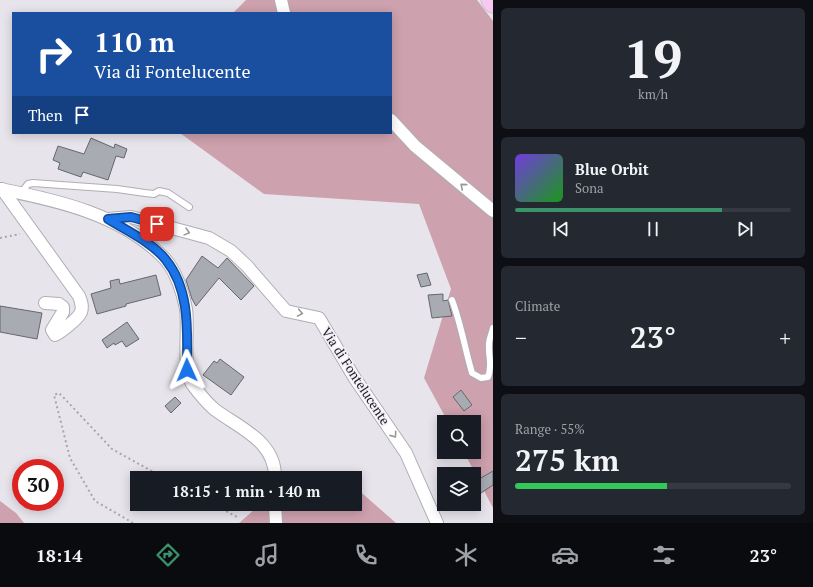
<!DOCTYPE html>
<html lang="en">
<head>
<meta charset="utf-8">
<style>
	:root { --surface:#171b24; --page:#242831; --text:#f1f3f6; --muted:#9ea1a6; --line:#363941; --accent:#3a9369 }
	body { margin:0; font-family:"PT Serif",serif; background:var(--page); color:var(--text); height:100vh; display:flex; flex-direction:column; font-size:15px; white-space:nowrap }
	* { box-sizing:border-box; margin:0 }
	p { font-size:13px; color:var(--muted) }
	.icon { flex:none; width:22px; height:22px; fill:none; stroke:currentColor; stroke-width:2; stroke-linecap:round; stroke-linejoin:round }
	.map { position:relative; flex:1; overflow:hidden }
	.details { display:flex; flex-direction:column; gap:8px; padding:8px; background:#0d0f14; width:320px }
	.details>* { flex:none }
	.top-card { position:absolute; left:12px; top:12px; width:380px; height:122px; border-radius:0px; box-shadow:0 2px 10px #0003; background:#1a4fa0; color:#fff; overflow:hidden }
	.fabs { position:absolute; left:437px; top:415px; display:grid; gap:8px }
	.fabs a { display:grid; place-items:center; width:44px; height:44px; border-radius:0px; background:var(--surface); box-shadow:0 2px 10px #0003; font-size:20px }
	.speed { position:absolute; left:12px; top:459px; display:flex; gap:8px; font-size:20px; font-weight:700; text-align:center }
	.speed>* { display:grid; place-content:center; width:52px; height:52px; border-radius:50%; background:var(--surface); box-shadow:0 2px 10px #0003; line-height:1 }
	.speed .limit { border:6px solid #d22; background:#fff; color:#111 }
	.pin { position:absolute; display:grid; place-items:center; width:34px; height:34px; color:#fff; margin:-17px; border-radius:8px; box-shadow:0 2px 6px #0006 }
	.me { position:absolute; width:44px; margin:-22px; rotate:359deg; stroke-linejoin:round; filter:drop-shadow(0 0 3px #0008) }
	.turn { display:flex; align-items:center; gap:14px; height:84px; padding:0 16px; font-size:18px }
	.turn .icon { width:52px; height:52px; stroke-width:2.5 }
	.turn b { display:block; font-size:28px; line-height:34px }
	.then { display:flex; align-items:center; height:38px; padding:0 16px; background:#0003; gap:8px; font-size:15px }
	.big { font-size:30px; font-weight:600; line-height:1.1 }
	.details .widget { flex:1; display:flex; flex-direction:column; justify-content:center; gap:6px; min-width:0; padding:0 14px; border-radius:6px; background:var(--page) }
	.details .dial { align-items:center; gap:0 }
	.dial b { font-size:52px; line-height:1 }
	.song { display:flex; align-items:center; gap:12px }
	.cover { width:48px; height:48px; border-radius:6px; background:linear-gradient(135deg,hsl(260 70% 55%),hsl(120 70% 35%)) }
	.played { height:4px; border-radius:2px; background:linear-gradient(90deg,var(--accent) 75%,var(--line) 75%) }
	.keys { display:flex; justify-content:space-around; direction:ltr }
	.heat { display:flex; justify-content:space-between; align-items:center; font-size:22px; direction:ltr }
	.charge { height:6px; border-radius:3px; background:linear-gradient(90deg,#34c759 55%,var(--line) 0) }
	.trip { position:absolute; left:130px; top:471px; width:232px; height:40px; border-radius:0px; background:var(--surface); box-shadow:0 2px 10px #0003; font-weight:600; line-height:40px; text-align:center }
	.dock { display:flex; height:64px; justify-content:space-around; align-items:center; background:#090b0e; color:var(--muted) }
	.dock .icon { width:28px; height:28px }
	.dock .current { color:var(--accent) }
	.dock b { font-size:18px; color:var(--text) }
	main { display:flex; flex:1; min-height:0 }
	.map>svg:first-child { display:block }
	.forest { fill:#cda1ad }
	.building { fill:#a9abb3; stroke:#65666e }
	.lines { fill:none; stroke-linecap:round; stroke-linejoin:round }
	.service-casing { stroke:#b0adb5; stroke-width:8 }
	.minor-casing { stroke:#b0adb5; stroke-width:14 }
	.primary-casing { stroke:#c4c4c4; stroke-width:21 }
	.path { stroke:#a8a6ac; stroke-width:2; stroke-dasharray:2 3; stroke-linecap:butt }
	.service { stroke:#fff; stroke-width:6 }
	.minor { stroke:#fff; stroke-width:12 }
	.primary { stroke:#f9c8f2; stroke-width:19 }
	.oneway { stroke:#99989a }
	.route-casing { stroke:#114b97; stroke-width:10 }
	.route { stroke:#1a73e8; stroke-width:7 }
	.labels { text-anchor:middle; stroke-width:3.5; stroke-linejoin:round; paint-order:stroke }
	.street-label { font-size:13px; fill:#1c1b1e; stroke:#f4f1fa }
</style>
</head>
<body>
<main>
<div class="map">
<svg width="493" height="523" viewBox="0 0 493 523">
	<rect width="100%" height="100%" fill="#e7e4ec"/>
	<g class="forest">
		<path d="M 246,0 L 477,0 L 493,21 L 493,508 L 464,452 L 474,452 L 474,422 L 448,422 L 424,378 L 451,289 L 419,204 L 264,194 L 180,133 L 391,133 L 391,13 L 233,13 Z"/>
		<path d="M 355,487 L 396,523 L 239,523 L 261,504 L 355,504 Z"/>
		<path d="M 0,501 L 16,513 L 24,523 L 0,523 Z"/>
	</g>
	<g class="building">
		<path d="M 91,138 L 114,148 L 115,144 L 127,149 L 124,158 L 116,156 L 108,180 L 83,172 L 81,177 L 58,169 L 60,163 L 53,160 L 58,146 L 84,154 Z"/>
		<path d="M 202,256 L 218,268 L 227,258 L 254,286 L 241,300 L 219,278 L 196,306 L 192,299 L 186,280 Z"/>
		<path d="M 427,273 L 431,285 L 421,287 L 417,275 Z"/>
		<path d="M 156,275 L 161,295 L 126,304 L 126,306 L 97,314 L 91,294 L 111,288 L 110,281 L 119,279 L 120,284 Z"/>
		<path d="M 443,294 L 443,301 L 448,300 L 452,316 L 432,318 L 428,295 Z"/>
		<path d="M 0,306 L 42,313 L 37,339 L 0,332 Z"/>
		<path d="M 127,322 L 139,339 L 126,347 L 122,341 L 115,345 L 114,343 L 107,348 L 102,340 Z"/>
		<path d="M 220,359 L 244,377 L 231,395 L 203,375 L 214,361 L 217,363 Z"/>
		<path d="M 461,390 L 472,405 L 464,411 L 453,397 Z"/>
		<path d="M 175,397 L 181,403 L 171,413 L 165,406 Z"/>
		<path d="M 493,471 L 493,485 L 481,493 L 474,482 Z"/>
	</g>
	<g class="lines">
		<g class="service-casing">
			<g id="service">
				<path d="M 21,193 L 28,184 L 33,183 L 117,189 L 145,193 L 154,194 L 159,191 L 168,193 L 189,207"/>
				<path d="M 452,300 C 461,324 465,349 472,373 L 481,378 L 488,377 C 493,364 488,357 489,344 C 489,339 492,333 493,328"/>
			</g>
		</g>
		<g class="minor-casing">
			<g id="minor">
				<path d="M 281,0 L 284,13"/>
				<path d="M 391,120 L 415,146 L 493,211"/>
				<path d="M 0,189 C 57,200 123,215 165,259 C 176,271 183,293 186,309 C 189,329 182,367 192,384 C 198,392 206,402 214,409 C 239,428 276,441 275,478"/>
				<path d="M 2,189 L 79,296 C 81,301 83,306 81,312 C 79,318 61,332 55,335 L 52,330 L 63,312 L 63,307 L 59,304 L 45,303"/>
				<path d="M 108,219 L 131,217 L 209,238 L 231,251 L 247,266 L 286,311 L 319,318 L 354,377 L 406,453 L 437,523"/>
				<path d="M 275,504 L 276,523"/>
			</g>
		</g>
		<g class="primary-casing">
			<path id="primary" d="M 491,0 L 493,3"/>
		</g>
		<g class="path">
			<path d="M 0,238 L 20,234"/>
			<path d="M 213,504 L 237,517"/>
			<path d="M 133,523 L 95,501 L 70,458 L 54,395 L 59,393 L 64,398 L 112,449 L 164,478"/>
		</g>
		<use href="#service" class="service"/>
		<use href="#minor" class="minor"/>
		<use href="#primary" class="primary"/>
	</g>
	<defs><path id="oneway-chevron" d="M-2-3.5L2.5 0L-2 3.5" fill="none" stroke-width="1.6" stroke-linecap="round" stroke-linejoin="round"/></defs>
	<g class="oneway">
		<use href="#oneway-chevron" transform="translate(463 186) rotate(-140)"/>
		<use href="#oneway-chevron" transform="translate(187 232) rotate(15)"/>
		<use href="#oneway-chevron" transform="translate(300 313) rotate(10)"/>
		<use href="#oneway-chevron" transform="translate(394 435) rotate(55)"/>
	</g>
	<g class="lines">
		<g class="route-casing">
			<path id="route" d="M 157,224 L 131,217 L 108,219 C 127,231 152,242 166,260 C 191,291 187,334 187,370"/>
		</g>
		<use href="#route" class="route"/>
	</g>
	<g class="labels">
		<g class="street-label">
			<text transform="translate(356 376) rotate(57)" y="5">Via di Fontelucente</text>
		</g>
	</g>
</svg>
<div class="fabs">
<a><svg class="icon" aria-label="search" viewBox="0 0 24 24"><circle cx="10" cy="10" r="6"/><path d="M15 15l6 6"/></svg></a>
<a><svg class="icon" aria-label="layers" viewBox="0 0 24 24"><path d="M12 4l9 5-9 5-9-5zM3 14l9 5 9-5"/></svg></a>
</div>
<div class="speed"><div class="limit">30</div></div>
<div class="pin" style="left:157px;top:224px;background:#d93025"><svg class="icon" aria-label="arrive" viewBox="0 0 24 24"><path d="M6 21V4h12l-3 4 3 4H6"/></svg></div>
<svg class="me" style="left:187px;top:370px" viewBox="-20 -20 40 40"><path d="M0-17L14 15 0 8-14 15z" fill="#1a73e8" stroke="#fff" stroke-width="4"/></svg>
<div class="trip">18:15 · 1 min · 140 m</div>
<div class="top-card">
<div class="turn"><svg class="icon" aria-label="right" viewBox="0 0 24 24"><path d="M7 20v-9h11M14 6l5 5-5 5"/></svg><div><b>110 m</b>Via di Fontelucente</div></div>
<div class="then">Then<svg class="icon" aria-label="arrive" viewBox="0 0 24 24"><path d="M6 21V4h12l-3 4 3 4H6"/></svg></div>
</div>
</div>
<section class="details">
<div class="widget dial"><b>19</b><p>km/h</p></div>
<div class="widget">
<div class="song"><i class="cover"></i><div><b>Blue Orbit</b><p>Sona</p></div></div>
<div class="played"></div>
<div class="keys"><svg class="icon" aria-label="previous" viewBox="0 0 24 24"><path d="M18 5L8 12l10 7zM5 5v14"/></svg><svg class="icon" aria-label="pause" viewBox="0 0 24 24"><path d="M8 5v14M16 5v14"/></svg><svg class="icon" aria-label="next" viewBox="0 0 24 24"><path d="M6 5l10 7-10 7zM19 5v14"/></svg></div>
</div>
<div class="widget"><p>Climate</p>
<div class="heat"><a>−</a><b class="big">23°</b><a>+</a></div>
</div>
<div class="widget"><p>Range · 55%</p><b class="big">275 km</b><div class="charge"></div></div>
</section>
</main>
<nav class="dock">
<b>18:14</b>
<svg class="icon current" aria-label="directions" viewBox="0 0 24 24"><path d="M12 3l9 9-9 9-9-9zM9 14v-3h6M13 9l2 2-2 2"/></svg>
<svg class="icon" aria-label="music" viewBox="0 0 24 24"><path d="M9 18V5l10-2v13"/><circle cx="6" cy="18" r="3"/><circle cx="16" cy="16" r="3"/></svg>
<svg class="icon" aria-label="phone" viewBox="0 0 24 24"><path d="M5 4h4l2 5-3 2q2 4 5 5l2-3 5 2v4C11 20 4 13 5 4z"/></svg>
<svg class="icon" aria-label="climate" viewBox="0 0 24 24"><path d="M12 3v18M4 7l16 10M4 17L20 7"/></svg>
<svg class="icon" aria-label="car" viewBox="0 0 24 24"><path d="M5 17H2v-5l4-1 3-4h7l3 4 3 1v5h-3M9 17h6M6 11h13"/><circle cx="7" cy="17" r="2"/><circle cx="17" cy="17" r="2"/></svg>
<svg class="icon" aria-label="filters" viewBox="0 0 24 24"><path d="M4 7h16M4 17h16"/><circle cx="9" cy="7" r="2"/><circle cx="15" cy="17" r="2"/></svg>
<b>23°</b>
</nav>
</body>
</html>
